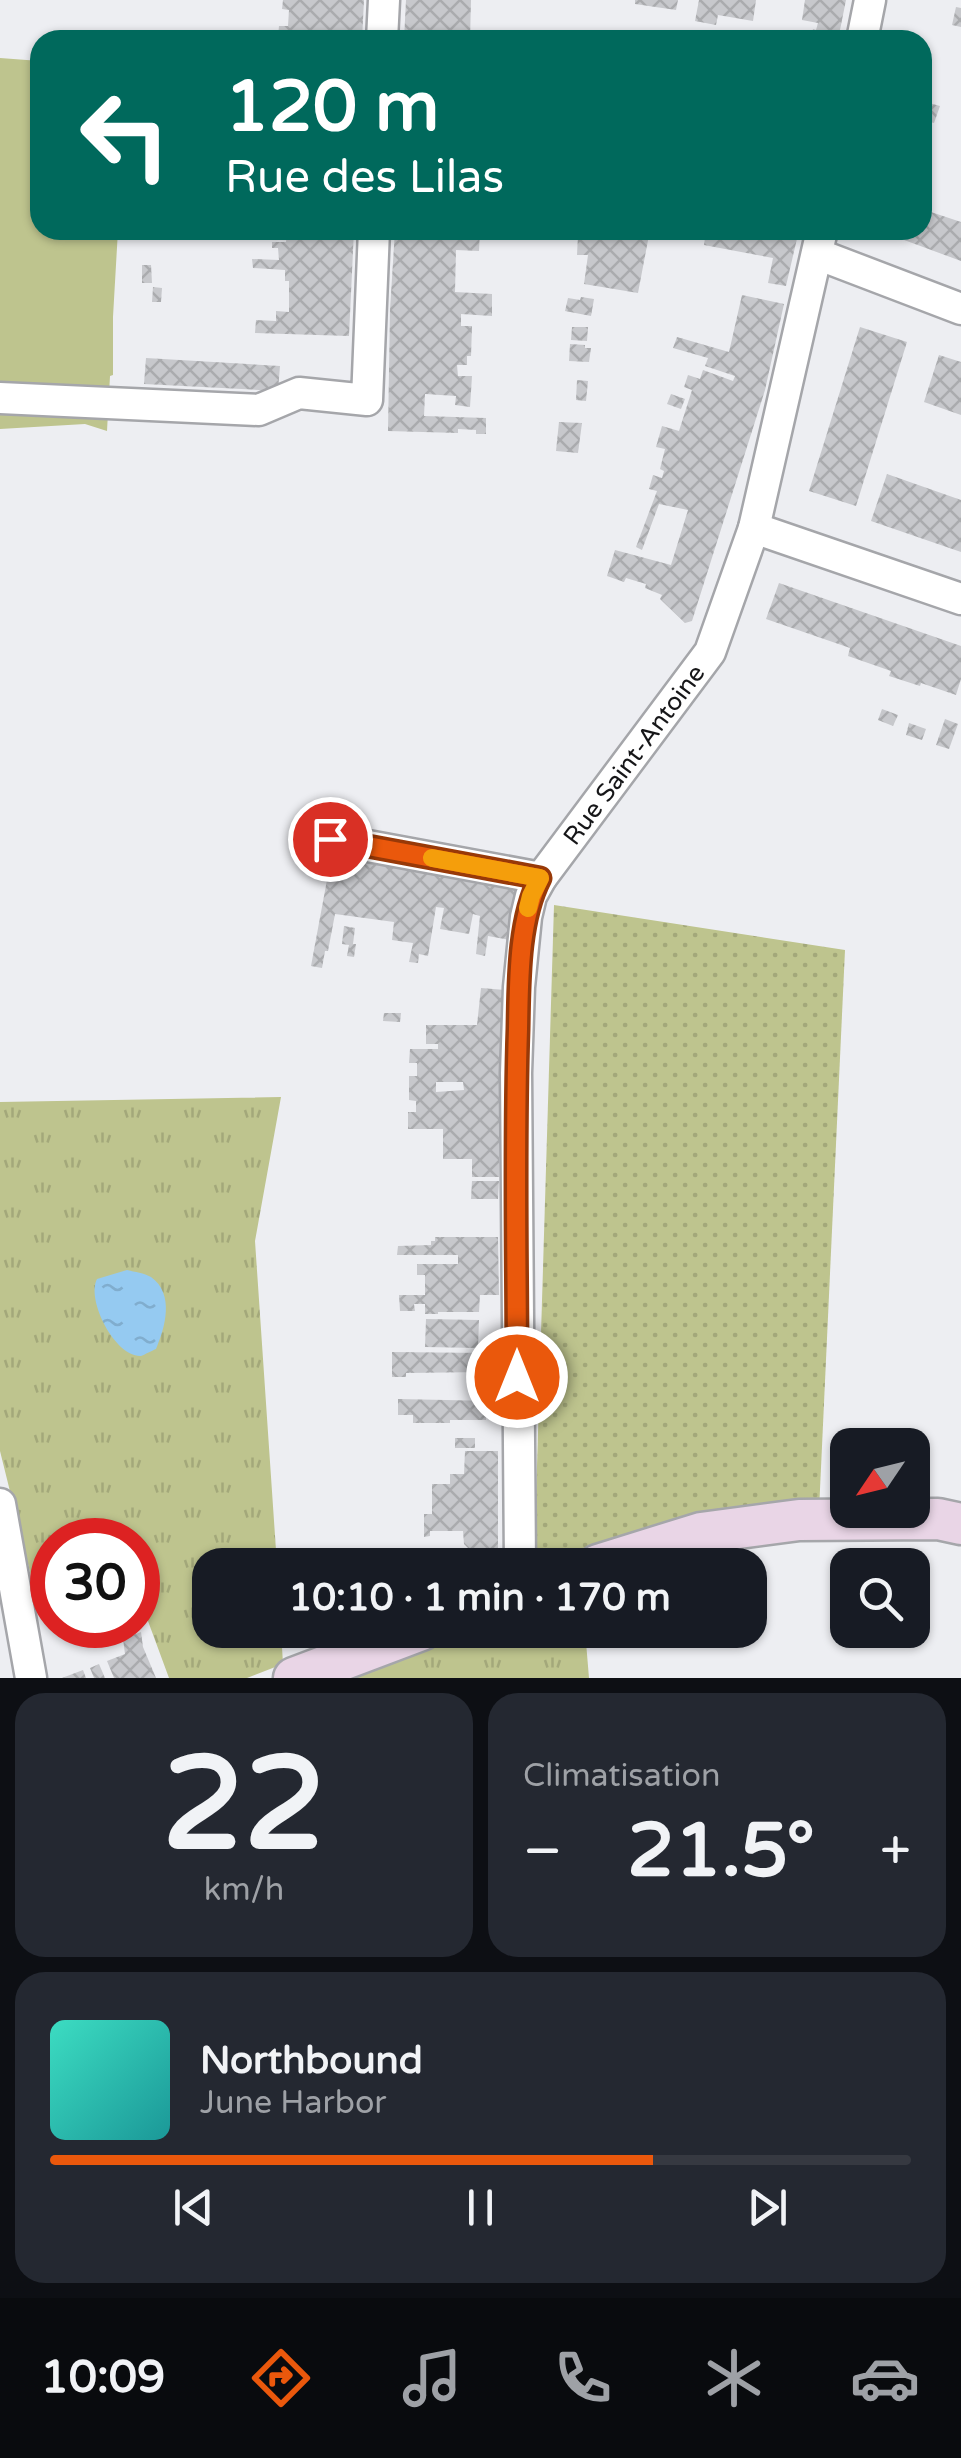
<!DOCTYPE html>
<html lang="fr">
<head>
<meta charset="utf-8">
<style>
	:root { --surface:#171b24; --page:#242831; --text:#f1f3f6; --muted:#9ea1a6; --line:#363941; --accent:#ea580c }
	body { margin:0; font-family:"Varela Round",sans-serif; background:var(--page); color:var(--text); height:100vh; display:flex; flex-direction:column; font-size:38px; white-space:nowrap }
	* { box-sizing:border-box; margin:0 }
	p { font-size:32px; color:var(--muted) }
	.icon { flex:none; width:55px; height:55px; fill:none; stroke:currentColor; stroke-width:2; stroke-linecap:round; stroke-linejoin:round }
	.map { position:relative; height:1678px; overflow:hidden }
	.sheet { display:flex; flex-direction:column; gap:15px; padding:15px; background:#0d0f14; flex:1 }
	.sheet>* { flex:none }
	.top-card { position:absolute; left:30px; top:30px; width:902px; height:210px; border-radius:30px; box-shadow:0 2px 8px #0004; background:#00695c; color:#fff; overflow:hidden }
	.needle { width:65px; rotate:235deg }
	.fabs { position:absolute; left:830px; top:1428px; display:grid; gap:20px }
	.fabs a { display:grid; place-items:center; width:100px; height:100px; border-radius:20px; background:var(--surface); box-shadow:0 2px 8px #0004; font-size:50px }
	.speed { position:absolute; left:30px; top:1518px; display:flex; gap:20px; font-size:50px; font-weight:700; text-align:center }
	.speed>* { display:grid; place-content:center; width:130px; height:130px; border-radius:50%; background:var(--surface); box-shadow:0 2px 8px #0004; line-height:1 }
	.speed .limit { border:15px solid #d22; background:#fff; color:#111 }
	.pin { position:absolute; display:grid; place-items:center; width:85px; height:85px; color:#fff; margin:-42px; border:5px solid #fff; border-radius:50%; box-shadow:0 2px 10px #0007 }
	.me { position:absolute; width:110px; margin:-55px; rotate:0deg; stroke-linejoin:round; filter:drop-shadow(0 0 8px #0008) }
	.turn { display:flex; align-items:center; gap:35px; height:210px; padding:0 30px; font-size:45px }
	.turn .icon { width:130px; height:130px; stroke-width:2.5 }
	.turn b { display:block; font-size:70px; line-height:85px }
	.big { font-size:75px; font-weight:700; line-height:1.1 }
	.sheet .tile { flex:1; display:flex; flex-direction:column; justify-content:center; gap:15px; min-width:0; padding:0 35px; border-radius:30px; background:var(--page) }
	.sheet .dial { align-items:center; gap:0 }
	.dial b { font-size:130px; line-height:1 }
	.song { display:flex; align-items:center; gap:30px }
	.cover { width:120px; height:120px; border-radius:15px; background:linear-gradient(135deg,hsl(170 70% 55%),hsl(180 70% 35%)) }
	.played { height:10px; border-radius:5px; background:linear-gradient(90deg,var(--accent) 70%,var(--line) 70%) }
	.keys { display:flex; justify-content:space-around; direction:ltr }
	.heat { display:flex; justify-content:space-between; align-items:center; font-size:55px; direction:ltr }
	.sheet .tiles { flex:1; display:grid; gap:15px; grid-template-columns:1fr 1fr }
	.tile:last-child { grid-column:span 2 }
	.trip { position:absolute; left:192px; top:1548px; width:575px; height:100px; border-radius:30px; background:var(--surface); box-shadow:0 2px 8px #0004; font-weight:700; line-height:100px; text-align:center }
	.tabs { display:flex; height:160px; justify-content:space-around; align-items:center; background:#090b0e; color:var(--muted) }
	.tabs .icon { width:70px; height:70px }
	.tabs .active { color:var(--accent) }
	.tabs b { font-size:45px; color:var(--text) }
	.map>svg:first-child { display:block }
	.grass { fill:url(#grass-tufts) }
	.garden { fill:url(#garden-dots) }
	.pitch { fill:#bec48e }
	.water { fill:url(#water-ripples) }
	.building { fill:url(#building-cross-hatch); fill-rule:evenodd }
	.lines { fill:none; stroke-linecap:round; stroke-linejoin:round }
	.street-casing { stroke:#a5a6aa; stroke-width:35 }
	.secondary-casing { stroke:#a5a6aa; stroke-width:45 }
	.street { stroke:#fff; stroke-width:30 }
	.secondary { stroke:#e9d5e6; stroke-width:40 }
	.route-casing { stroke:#983908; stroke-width:25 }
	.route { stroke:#ea580c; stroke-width:18 }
	.slow { stroke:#f59e0b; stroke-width:18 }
	.labels { text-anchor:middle; stroke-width:8; stroke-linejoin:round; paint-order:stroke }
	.street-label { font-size:25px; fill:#161618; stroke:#fff }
</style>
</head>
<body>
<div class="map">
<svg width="961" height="1678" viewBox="0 0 961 1678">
	<defs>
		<pattern id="grass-tufts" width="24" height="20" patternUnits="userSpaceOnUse" patternTransform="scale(2.5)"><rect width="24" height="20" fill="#bec48e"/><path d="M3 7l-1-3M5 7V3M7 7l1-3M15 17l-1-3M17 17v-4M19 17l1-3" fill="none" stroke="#a3a87a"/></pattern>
		<pattern id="garden-dots" width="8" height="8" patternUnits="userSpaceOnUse" patternTransform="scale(2.5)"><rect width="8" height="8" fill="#bec48e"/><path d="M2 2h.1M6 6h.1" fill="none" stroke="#a3a87a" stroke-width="1.8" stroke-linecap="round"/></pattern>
		<pattern id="water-ripples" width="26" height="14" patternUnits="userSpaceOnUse" patternTransform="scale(2.5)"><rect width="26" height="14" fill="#95caf1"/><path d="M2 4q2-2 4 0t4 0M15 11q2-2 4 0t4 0" fill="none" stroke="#80adce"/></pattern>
		<pattern id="building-cross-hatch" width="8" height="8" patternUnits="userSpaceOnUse" patternTransform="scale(2.5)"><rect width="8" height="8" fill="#c7c8cc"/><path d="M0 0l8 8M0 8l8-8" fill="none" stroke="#aaabae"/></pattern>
	</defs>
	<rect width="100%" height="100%" fill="#edeef2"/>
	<g class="grass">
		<path d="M 281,1097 L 255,1241 L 277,1565 L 210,1565 L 210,1630 L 281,1630 L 283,1664 L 247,1678 L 169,1678 L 138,1594 L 138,1540 L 52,1540 L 52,1595 L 37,1600 L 0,1451 L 0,1102 Z"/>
		<path d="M 479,1630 L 585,1630 L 589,1678 L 355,1678 Z"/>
	</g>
	<path class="garden" d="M 554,905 L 845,950 L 819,1511 L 581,1565 L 534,1565 Z"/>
	<path class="pitch" d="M 0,58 L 40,61 L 40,230 L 118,230 L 113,317 L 113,375 L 110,376 L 107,431 L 85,424 L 0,429 Z"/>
	<path class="water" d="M 127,1270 C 135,1272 144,1273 151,1277 C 175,1294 165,1328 156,1349 C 153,1350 144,1355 141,1356 C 115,1357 86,1300 97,1279 Z"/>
	<g class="building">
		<path d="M 283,0 L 364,0 L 362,40 L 306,40 L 306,38 L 278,36 L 279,26 L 288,26 L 289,10 L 282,9 Z"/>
		<path d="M 406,0 L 471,0 L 470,40 L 439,40 L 439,36 L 436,36 L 436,40 L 404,40 Z"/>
		<path d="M 635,0 L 678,0 L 676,10 L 635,4 Z"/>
		<path d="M 699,0 L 756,0 L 753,21 L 718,15 L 716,25 L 695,21 Z"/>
		<path d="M 805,0 L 846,0 L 838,40 L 811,40 L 813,29 L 816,30 L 818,23 L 802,20 Z"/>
		<path d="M 956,7 L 961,8 L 961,27 L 952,25 Z"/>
		<path d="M 922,101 L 940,106 L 934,123 L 922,120 Z"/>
		<path d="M 922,209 L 961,222 L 961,261 L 877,230 L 922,230 Z"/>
		<path d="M 287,230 L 354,230 L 349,336 L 255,333 L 256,320 L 276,321 L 276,311 L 289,312 L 289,281 L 285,281 L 285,270 L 253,268 L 252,259 L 279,260 L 278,248 L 272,248 L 272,242 L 286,242 Z"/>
		<path d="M 395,230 L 480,231 L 479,251 L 456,250 L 455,292 L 492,294 L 492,316 L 461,314 L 461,326 L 472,326 L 471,356 L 467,356 L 467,365 L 457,365 L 458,376 L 472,376 L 470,407 L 455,405 L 456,396 L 425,394 L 424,416 L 486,418 L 486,434 L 476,434 L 476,430 L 458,429 L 458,433 L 388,431 L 390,310 Z"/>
		<path d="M 576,230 L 588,230 L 587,236 L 592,237 L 593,230 L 622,230 L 649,235 L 638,293 L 584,284 L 588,255 L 577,255 L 578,235 L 575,235 Z"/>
		<path d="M 726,230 L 799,230 L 786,286 L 768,283 L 773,258 L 704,245 L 706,231 L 725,235 Z"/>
		<path d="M 142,265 L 151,265 L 152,283 L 142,283 Z"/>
		<path d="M 153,287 L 162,288 L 161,302 L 152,302 Z"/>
		<path d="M 742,295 L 784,304 L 765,390 L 692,621 L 685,623 L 660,599 L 662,595 L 645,588 L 646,584 L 626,578 L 624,582 L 607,576 L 615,550 L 671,565 L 688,510 L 659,504 L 642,550 L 636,547 L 657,491 L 649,489 L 653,475 L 662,478 L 664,471 L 660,469 L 665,449 L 656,447 L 662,426 L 679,431 L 692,390 L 684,387 L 688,375 L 700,379 L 703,370 L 733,381 L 735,376 L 705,366 L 708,358 L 673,348 L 677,337 L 729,352 Z"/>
		<path d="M 581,297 L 594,299 L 591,316 L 565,311 L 568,298 L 580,300 Z"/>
		<path d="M 572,327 L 588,327 L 587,341 L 571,340 Z"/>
		<path d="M 860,327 L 907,342 L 856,506 L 809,491 Z"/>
		<path d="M 570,344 L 585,345 L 585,348 L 591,348 L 589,362 L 569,361 Z"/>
		<path d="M 939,355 L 961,362 L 961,415 L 924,402 Z"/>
		<path d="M 146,358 L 280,366 L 278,391 L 144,384 Z"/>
		<path d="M 577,380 L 588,381 L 586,401 L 576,400 Z"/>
		<path d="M 671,394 L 685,399 L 681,409 L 667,404 Z"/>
		<path d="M 559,422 L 582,423 L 578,453 L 556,451 Z"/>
		<path d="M 887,474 L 961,500 L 961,552 L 871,521 Z"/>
		<path d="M 779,583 L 961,646 L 961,679 L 956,695 L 921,683 L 920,686 L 889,676 L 891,671 L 848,656 L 850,648 L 766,619 Z"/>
		<path d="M 882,709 L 898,715 L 893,726 L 878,720 Z"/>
		<path d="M 945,719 L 958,724 L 949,749 L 936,745 Z"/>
		<path d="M 909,723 L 926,729 L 922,740 L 906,735 Z"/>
		<path d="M 332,853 L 516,883 L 510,940 L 488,936 L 485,956 L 476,954 L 480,916 L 473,914 L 469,934 L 440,929 L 444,908 L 436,907 L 428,956 L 419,954 L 418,963 L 409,962 L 413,943 L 392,940 L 394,922 L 335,914 L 328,951 L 325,951 L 322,968 L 311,966 Z"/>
		<path d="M 344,926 L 355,928 L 353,944 L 356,944 L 354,957 L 347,956 L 349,945 L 342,944 Z"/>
		<path d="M 481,988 L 505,990 L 500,1045 L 499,1177 L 472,1177 L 472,1159 L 443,1159 L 443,1129 L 408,1129 L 408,1112 L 416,1112 L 416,1101 L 409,1100 L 409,1076 L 417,1076 L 417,1063 L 409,1063 L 410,1049 L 438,1049 L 438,1044 L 426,1044 L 426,1025 L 477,1025 ZM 436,1082 L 463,1082 L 464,1090 L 436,1092 Z"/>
		<path d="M 384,1013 L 401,1013 L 400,1022 L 383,1021 Z"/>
		<path d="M 472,1181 L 499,1181 L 498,1199 L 471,1199 Z"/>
		<path d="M 435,1237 L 498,1237 L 499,1295 L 480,1295 L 479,1312 L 438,1312 L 438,1314 L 425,1314 L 425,1304 L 414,1304 L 415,1311 L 400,1311 L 399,1295 L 425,1295 L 425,1275 L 417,1275 L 417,1264 L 458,1264 L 458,1255 L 397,1255 L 398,1246 L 431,1245 L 431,1241 L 435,1241 Z"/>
		<path d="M 426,1319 L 479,1320 L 478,1348 L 425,1347 Z"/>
		<path d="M 392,1352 L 485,1353 L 485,1372 L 406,1373 L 406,1377 L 392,1377 Z"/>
		<path d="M 398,1399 L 493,1401 L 493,1410 L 486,1409 L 486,1420 L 450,1420 L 450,1423 L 413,1423 L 413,1415 L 398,1415 Z"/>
		<rect x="455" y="1438" width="20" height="10"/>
		<path d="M 465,1451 L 498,1451 L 498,1565 L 453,1565 L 468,1548 L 464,1544 L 463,1531 L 430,1531 L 430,1536 L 424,1537 L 424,1514 L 432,1514 L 432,1484 L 450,1484 L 450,1474 L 464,1474 Z"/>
		<path d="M 141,1632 L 143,1647 L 156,1678 L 114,1678 L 107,1661 L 125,1654 L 123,1639 Z"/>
		<path d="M 99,1664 L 105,1678 L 94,1678 L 90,1668 Z"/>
		<path d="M 83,1670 L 86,1678 L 62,1678 Z"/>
	</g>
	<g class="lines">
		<g class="street-casing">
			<g id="street">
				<path d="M 382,40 L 384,0"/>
				<path d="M 862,40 L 870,0"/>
				<path d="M 817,254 L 961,309"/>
				<path d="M 0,398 L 259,410 L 299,393 L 367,400 L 374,230"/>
				<path d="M 754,528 L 961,599"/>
				<path d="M 330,839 L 541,878"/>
				<path d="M 0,1504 L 31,1678"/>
				<path id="s1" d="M 520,1565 L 516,1073 L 519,987 L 526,917 L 531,896 L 541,878 L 710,652 L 754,528 L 822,230"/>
			</g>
		</g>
		<g class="secondary-casing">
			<g id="secondary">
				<path d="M 598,1565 L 701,1533 L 799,1520 L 938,1519 L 961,1524"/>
				<path d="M 294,1678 L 421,1630"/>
			</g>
		</g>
		<use href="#street" class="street"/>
		<use href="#secondary" class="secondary"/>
	</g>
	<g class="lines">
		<g class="route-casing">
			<path id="route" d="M 330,839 L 540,878 C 518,921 519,982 518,1029 C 514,1145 517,1261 517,1377"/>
		</g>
		<use href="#route" class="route"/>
		<path class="slow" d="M 432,858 L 540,878 L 531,896 L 528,908"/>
	</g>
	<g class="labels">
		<g class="street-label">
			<text dy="9" stroke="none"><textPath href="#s1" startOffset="845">Rue Saint-Antoine</textPath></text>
		</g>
	</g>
</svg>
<div class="fabs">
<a><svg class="needle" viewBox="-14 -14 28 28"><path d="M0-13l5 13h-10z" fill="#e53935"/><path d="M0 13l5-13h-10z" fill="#9ea1a6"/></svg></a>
<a><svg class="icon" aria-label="search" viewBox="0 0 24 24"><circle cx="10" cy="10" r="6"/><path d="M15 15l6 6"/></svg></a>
</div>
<div class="speed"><div class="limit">30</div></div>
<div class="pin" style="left:330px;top:839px;background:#d93025"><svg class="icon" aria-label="arrive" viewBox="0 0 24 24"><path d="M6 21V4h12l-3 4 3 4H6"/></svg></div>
<svg class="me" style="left:517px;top:1377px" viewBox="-20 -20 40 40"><circle r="17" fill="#ea580c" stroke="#fff" stroke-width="3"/><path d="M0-11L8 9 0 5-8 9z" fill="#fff"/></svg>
<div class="trip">10:10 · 1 min · 170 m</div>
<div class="top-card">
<div class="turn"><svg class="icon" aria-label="left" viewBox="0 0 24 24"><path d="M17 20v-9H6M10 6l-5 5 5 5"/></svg><div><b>120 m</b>Rue des Lilas</div></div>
</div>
</div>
<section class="sheet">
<div class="tiles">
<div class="tile dial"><b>22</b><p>km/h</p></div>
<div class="tile"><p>Climatisation</p>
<div class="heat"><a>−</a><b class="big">21.5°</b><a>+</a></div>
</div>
<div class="tile">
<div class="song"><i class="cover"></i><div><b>Northbound</b><p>June Harbor</p></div></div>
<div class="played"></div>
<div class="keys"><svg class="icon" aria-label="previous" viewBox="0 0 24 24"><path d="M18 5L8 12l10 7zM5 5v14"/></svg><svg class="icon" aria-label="pause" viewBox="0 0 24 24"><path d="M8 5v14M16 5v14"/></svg><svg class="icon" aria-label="next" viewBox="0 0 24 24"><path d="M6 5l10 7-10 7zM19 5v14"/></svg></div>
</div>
</div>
</section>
<nav class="tabs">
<b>10:09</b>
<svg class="icon active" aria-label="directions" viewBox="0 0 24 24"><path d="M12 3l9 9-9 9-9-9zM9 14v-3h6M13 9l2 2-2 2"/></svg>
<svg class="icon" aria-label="music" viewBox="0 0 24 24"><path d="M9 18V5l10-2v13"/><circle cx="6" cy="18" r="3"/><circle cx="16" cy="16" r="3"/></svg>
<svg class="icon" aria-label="phone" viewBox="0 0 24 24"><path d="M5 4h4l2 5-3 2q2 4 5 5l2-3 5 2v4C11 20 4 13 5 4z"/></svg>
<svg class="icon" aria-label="climate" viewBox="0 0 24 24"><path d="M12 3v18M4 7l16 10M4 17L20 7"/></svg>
<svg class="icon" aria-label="car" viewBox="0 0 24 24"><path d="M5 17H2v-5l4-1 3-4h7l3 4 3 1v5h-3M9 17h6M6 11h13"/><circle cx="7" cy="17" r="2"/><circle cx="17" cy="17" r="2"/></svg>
</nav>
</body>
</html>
